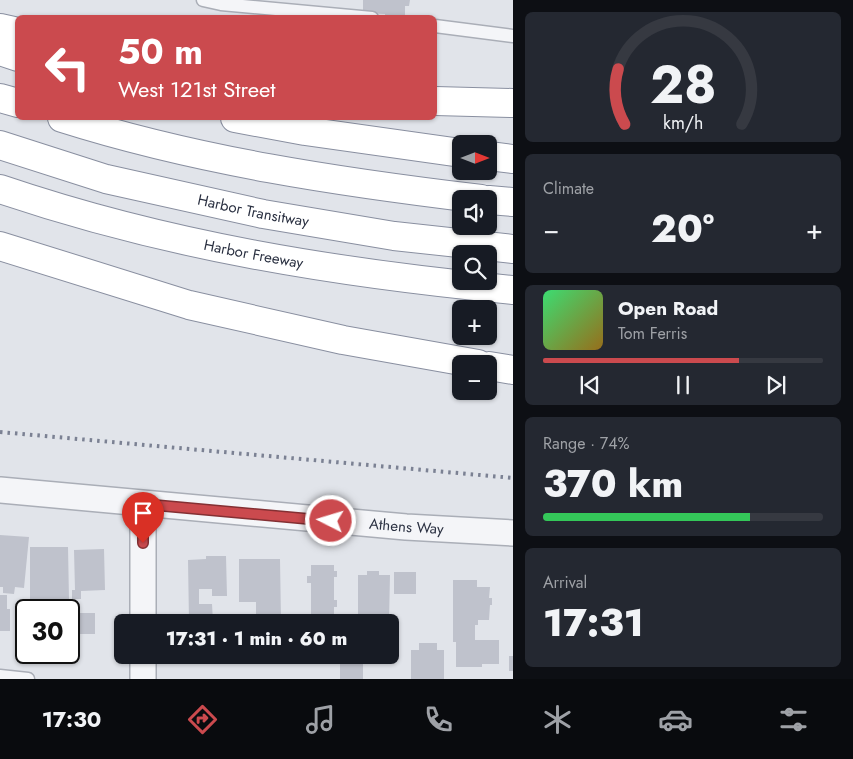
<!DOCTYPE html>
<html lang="en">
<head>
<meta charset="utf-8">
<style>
	:root { --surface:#171b24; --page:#242831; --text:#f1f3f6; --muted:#9ea1a6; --line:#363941; --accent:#cb4a4e }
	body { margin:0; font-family:Jost,sans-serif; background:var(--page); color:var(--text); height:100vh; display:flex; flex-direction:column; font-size:19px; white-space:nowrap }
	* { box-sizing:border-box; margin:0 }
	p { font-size:16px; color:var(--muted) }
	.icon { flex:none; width:28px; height:28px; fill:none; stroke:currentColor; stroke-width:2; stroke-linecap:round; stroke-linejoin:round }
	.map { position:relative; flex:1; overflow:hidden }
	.drawer { display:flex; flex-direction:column; gap:12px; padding:12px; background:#0d0f14; width:340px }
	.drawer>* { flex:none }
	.guide { position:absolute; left:15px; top:15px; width:422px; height:105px; border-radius:8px; box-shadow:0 1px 4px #0004; background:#cb4a4e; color:#fff; overflow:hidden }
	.needle { width:32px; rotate:90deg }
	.buttons { position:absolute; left:452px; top:135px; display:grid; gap:10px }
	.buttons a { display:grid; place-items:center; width:45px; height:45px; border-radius:8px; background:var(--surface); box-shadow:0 1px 4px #0004; font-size:25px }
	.speed { position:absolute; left:15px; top:599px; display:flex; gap:10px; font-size:25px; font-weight:700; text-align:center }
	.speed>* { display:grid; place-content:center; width:65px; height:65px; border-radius:50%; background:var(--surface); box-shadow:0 1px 4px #0004; line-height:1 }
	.speed .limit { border:2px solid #111; border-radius:8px; background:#fff; color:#111 }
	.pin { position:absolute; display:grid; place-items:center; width:42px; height:42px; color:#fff; margin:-51px -21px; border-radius:50% 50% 50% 0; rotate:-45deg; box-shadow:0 0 5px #0007 }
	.pin .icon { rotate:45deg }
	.me { position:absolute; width:55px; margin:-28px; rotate:275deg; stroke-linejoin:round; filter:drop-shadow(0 0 4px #0008) }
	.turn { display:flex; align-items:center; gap:18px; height:105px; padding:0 20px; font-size:22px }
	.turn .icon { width:65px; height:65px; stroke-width:2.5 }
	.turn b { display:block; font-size:35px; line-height:42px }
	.big { font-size:38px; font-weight:800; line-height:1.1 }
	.drawer .tile { flex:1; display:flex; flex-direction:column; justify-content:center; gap:8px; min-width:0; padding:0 18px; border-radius:8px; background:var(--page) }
	.drawer .dial { align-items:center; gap:0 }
	.dial svg { height:130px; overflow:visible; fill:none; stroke:var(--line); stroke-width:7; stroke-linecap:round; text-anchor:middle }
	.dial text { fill:var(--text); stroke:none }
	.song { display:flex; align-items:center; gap:15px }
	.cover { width:60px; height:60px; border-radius:8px; background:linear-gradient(135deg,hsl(140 70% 55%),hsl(40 70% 35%)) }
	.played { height:5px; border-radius:2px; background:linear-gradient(90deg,var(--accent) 70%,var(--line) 70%) }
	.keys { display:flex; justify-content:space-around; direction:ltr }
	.heat { display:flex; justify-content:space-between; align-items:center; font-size:28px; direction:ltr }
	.charge { height:8px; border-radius:4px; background:linear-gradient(90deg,#34c759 74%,var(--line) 0) }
	.trip { position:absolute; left:114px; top:614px; width:285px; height:50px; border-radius:8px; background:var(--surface); box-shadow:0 1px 4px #0004; font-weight:800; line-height:50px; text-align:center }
	.tabs { display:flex; height:80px; justify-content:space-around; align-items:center; background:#090b0e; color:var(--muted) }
	.tabs .icon { width:35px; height:35px }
	.tabs .on { color:var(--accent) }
	.tabs b { font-size:22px; color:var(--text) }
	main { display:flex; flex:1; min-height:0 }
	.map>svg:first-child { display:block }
	.building { fill:#bfc2cc }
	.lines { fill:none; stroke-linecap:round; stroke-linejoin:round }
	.service-casing { stroke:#aaaeb7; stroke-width:15 }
	.minor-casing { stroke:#aaaeb7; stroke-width:28 }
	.motorway-casing { stroke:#898fa0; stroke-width:30 }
	.service { stroke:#f4f5f8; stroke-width:12 }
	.minor { stroke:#f4f5f8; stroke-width:25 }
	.motorway { stroke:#fff; stroke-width:28 }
	.rail { stroke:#7b8193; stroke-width:4; stroke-dasharray:2.5 5; stroke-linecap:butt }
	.route-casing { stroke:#843033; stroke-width:12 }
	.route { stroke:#cb4a4e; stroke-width:9 }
	.labels { text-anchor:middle; stroke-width:5; stroke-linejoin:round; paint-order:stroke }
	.street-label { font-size:15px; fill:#2a3041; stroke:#f1f3f7 }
</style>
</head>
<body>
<main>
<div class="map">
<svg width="513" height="679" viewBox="0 0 513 679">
	<rect width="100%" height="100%" fill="#e1e4ea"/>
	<g class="building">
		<path d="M 363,0 L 410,0 L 409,6 L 405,6 L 405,18 L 385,17 L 385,14 L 363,13 Z"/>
		<path d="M 0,535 L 29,537 L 24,588 L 15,587 L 14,594 L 3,593 L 3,587 L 0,587 Z"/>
		<path d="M 30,547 L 68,547 L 69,600 L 50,600 L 50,608 L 53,608 L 53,610 L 30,609 Z"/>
		<path d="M 104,549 L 105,590 L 81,591 L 81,599 L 72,599 L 72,590 L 75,590 L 74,550 Z"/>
		<path d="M 206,556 L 226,556 L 227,596 L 212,596 L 212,589 L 199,589 L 199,604 L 212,604 L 213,622 L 189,622 L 188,560 L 206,559 Z"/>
		<path d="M 239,559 L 280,559 L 281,622 L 256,622 L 256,602 L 239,602 Z"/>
		<path d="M 311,565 L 334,565 L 334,571 L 337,571 L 337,577 L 334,577 L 334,600 L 337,600 L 337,607 L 334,607 L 334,622 L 311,622 L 311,583 L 307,583 L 307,576 L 311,576 Z"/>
		<path d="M 367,571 L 379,571 L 379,575 L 390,575 L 389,622 L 354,622 L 354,614 L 358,614 L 358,575 L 367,575 Z"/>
		<rect x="394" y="572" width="22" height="22"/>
		<path d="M 453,580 L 477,580 L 477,587 L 490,587 L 489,598 L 492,598 L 492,605 L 490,605 L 489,620 L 478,620 L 478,625 L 475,625 L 475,640 L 499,640 L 499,664 L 482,664 L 482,667 L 456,667 L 456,642 L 453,642 Z"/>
		<path d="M 0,595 L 7,595 L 7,609 L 10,609 L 10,631 L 0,631 Z"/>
		<rect x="72" y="613" width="23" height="21"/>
		<path d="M 419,643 L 437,643 L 437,650 L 444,650 L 444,679 L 411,679 L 411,650 L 419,650 Z"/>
		<path d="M 240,655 L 279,655 L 279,660 L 241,660 Z"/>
		<rect x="509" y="656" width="4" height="15"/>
		<rect x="340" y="663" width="23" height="16"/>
	</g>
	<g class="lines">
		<g class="service-casing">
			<g id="service">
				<path d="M 203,0 L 221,4 L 372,18"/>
				<path d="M 435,26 L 513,36"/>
				<path d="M 0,676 L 28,679"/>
			</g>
		</g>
		<g class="minor-casing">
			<g id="minor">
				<path id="s1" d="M 0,490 L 406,527 L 513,533"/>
				<path d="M 143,504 L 143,622"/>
				<path d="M 143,655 L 143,679"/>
			</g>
		</g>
		<g class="motorway-casing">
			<g id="motorway">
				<path d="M 0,28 L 18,32"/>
				<path d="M 0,51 L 18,57"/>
				<path d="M 0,98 L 18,103"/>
				<path d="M 435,101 L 513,103"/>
				<path d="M 62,118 C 198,161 339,182 481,199"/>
				<path d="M 235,118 L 305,131 L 461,153"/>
				<path id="s2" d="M 0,145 L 106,179 L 263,214 L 394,236 L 513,249"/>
				<path d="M 489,156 L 513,159"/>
				<path id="s3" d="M 0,189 C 168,246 337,273 513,290"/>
				<path d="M 489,200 L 513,202"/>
				<path d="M 0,246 L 189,305 L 343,340 L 478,364"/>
				<path d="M 489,366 L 513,370"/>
			</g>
		</g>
		<use href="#service" class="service"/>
		<use href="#minor" class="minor"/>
		<use href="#motorway" class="motorway"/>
		<path class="rail" d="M 0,432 L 513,478"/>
	</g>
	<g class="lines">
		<g class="route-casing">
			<path id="route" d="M 143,543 L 143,504 L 331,521"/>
		</g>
		<use href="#route" class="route"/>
	</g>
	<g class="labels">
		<g class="street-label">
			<text dy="5" stroke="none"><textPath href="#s2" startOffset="262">Harbor Transitway</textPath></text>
			<text dy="5" stroke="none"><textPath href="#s3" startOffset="262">Harbor Freeway</textPath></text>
			<text dy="5" stroke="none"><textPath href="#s1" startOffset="408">Athens Way</textPath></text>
		</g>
	</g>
</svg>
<div class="buttons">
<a><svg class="needle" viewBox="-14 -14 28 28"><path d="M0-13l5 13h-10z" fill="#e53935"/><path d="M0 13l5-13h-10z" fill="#9ea1a6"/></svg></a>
<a><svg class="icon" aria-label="sound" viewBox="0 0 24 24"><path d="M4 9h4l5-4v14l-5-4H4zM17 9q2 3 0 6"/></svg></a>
<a><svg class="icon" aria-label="search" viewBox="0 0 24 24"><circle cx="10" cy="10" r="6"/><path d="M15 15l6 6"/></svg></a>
<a>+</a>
<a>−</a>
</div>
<div class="speed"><div class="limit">30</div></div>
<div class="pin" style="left:143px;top:543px;background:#d93025"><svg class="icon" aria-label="arrive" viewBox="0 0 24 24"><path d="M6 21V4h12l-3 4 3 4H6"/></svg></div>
<svg class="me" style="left:331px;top:521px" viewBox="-20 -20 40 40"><circle r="17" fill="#cb4a4e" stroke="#fff" stroke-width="3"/><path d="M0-11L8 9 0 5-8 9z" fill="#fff"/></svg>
<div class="trip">17:31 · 1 min · 60 m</div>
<div class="guide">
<div class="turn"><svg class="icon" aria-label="left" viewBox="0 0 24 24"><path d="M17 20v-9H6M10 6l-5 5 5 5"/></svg><div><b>50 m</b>West 121st Street</div></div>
</div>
</div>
<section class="drawer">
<div class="tile dial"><svg viewBox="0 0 100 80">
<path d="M14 69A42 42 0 1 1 86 69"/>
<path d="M14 69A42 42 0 0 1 10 35" stroke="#cb4a4e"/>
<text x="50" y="56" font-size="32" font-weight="700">28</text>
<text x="50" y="72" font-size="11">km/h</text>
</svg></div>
<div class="tile"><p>Climate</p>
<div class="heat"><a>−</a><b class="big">20°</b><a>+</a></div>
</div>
<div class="tile">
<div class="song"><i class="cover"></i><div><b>Open Road</b><p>Tom Ferris</p></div></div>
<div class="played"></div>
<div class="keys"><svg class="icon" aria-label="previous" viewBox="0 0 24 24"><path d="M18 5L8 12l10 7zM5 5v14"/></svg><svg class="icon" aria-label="pause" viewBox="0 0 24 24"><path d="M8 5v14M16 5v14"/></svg><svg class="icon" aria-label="next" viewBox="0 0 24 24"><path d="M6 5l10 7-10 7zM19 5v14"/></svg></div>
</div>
<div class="tile"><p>Range · 74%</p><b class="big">370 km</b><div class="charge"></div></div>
<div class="tile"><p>Arrival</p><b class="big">17:31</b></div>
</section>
</main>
<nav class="tabs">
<b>17:30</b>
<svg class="icon on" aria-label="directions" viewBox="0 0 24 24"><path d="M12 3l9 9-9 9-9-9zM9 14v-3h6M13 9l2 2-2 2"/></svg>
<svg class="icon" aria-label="music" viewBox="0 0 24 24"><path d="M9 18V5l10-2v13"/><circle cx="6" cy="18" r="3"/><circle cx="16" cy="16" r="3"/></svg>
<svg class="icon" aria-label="phone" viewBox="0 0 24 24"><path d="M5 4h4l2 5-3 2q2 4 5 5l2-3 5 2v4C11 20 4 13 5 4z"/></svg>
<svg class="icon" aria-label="climate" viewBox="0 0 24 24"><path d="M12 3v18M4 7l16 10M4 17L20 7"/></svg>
<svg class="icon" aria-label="car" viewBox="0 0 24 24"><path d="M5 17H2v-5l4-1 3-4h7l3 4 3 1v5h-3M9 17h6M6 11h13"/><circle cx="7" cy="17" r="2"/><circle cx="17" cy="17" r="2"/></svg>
<svg class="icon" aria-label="filters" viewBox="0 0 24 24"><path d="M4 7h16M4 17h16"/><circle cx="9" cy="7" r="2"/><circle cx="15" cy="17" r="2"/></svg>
</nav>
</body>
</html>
